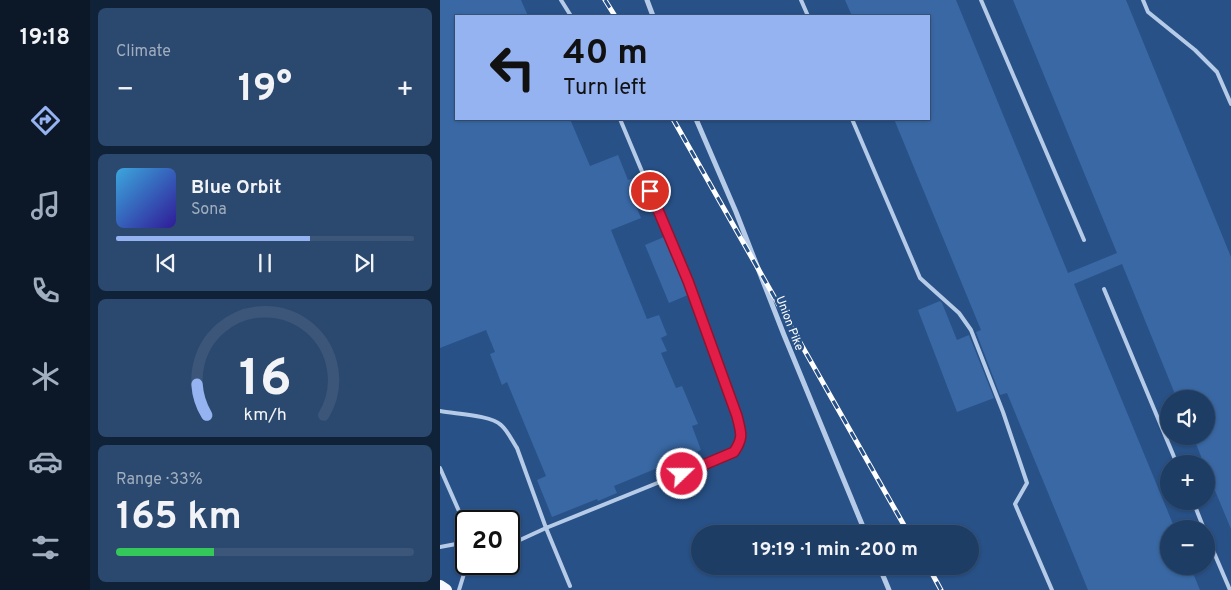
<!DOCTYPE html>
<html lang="en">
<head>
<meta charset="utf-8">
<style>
	:root { --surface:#1e3d65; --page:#2b486e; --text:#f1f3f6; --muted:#a1aebf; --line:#3c5679; --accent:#95b2f1 }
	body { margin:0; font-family:Overpass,sans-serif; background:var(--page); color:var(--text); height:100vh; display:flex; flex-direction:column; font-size:19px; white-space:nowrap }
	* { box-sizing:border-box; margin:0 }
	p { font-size:16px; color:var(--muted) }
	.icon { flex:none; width:28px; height:28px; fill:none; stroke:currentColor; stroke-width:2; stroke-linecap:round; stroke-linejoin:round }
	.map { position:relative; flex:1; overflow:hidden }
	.panel { display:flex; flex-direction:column; gap:8px; padding:8px; background:#102238; width:350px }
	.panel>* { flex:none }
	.banner { position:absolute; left:15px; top:15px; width:475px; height:105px; border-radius:0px; box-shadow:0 1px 4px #0004,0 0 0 1px var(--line); background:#95b2f1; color:#111; overflow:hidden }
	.controls { position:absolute; left:720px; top:390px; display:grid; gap:10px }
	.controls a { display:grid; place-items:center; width:55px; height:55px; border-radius:50%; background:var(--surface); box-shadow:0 1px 4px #0004,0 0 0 1px var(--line); font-size:25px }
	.speed { position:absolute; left:15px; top:510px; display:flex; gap:10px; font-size:25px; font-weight:700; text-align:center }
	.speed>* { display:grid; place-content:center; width:65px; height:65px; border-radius:50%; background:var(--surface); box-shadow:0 1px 4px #0004,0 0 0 1px var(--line); line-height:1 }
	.speed .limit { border:2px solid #111; border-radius:8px; background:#fff; color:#111 }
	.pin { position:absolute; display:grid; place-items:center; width:42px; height:42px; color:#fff; margin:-21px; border:2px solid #fff; border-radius:50%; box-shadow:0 1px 5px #0007 }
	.me { position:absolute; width:55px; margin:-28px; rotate:68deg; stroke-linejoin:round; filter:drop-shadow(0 0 4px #0008) }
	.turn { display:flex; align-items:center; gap:18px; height:105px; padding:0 25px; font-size:22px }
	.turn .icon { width:65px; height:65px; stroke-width:2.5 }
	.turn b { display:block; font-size:35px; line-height:42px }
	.big { font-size:38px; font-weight:700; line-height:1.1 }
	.panel .widget { flex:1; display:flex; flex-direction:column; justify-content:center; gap:8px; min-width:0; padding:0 18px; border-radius:8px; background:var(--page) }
	.panel .dial { align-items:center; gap:0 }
	.dial svg { height:130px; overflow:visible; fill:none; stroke:var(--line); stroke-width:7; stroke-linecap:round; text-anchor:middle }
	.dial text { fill:var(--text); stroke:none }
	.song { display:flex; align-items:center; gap:15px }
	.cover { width:60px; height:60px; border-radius:8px; background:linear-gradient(135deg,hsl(200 70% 55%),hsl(250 70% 35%)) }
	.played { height:5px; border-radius:2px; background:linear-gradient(90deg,var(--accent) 65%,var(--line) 65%) }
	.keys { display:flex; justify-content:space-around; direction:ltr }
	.heat { display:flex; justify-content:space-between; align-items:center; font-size:28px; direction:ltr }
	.charge { height:8px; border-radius:4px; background:linear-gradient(90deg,#34c759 33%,var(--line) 0) }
	.trip { position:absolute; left:251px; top:525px; width:288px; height:50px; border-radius:25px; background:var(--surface); box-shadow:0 1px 4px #0004,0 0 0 1px var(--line); font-weight:700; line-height:50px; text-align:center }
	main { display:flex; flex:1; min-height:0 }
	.menu { display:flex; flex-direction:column; width:90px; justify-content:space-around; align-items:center; background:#0c1828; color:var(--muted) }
	.menu .icon { width:35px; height:35px }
	.menu .current { color:var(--accent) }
	.menu b { font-size:22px; color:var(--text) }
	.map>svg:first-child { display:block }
	.building { fill:#3968a4 }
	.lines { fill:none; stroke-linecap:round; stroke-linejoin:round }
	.service { stroke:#b5cbe8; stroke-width:4 }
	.minor { stroke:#b5cbe8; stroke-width:5 }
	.primary { stroke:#f7f9fe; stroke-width:12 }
	.rail-casing { stroke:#fff; stroke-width:5 }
	.rail { stroke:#285187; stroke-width:3; stroke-dasharray:9; stroke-linecap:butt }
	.route-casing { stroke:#92132f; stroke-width:12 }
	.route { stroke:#e11d48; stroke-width:9 }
	.labels { text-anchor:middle; stroke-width:5; stroke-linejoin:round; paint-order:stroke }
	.street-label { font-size:12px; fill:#fff; stroke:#285187 }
</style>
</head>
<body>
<main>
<nav class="menu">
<b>19:18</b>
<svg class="icon current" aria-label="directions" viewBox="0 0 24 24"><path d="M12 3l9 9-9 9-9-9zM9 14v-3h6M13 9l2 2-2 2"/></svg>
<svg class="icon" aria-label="music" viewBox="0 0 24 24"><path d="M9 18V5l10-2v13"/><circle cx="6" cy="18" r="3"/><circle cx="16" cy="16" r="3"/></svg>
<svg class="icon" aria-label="phone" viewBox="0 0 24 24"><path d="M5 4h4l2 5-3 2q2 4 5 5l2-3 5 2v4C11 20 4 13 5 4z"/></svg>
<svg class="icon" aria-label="climate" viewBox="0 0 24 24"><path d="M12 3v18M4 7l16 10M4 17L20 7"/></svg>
<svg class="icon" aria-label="car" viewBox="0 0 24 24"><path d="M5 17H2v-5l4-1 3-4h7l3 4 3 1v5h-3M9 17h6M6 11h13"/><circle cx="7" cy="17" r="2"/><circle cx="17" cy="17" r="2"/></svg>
<svg class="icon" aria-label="filters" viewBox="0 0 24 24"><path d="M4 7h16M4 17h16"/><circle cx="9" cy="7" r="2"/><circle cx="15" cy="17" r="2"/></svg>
</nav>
<section class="panel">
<div class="widget"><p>Climate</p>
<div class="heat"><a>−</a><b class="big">19°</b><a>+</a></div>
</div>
<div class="widget">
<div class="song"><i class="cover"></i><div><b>Blue Orbit</b><p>Sona</p></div></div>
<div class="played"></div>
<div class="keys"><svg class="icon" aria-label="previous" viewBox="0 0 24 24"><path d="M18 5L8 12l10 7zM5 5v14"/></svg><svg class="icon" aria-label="pause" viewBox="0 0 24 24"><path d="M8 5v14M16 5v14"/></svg><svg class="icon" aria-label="next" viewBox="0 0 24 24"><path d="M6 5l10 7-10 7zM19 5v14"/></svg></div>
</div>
<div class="widget dial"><svg viewBox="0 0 100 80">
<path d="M14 69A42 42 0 1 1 86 69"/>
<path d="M14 69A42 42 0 0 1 8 50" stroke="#95b2f1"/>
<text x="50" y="56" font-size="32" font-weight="700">16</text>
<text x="50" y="72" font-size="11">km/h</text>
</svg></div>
<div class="widget"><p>Range · 33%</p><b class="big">165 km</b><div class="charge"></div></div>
</section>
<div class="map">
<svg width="791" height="590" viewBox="0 0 791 590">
	<rect width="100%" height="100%" fill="#285187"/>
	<g class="building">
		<path d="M 0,0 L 81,0 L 88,16 L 16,16 L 16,119 L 130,119 L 150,166 L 178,155 L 188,180 L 200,176 L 210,200 L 196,206 L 201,218 L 171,230 L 207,319 L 219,315 L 227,335 L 221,338 L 227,351 L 221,353 L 236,388 L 242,386 L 258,424 L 252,426 L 261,450 L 174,486 L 177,493 L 158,501 L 157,499 L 112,517 L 97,480 L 106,476 L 67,382 L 62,385 L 50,354 L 55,352 L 46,330 L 0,348 Z"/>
		<path d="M 405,0 L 516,0 L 628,273 L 677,253 L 573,0 L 686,0 L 791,257 L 791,529 L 766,469 L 766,464 L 764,464 L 753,436 L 766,436 L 766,399 L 737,399 L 682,264 L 634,284 L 735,529 L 729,529 L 729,566 L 750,566 L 760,590 L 648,590 L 567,393 L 560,395 L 536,332 L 541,330 L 454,119 L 489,119 L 489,16 L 412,16 Z"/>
		<path d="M 224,237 L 248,295 L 229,303 L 205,245 Z"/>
		<path d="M 500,301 L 502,303 L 517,340 L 529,335 L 554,398 L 517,412 L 478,310 Z"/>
	</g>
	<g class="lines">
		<g class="service">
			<path d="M 121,0 L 131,16"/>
			<path d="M 361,0 L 368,16"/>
			<path d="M 541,0 L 644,240"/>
			<path d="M 703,0 L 708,12 L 755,50 L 777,72 L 791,104"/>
			<path d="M 412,119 L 480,278 L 519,313 L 531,330 L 563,412 L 587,483 L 575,504 L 612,590"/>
			<path d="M 664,289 L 737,464"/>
			<path d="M 0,411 C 15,414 51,415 61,425 C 68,431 72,441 77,448 L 106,528 L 294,452 C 303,438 301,432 297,416 L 248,281 L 180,119"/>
			<path d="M 0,468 L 26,527"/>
			<path d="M 753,501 L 764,529"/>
			<path d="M 766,534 L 790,590"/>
			<path d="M 16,544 L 26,563"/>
			<path d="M 69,545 L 106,528 L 130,586"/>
			<path d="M 0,547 L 16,544 L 26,537"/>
			<path d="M 19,590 L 27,564"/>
		</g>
		<g class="minor">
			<path d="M 207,0 L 213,16"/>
			<path d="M 256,119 L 296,212 L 344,335 L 426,534"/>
			<path d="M 439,566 L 449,590"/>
		</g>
		<path class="primary" d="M 0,586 L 6,590"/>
		<g class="rail-casing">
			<g id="rail">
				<path d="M 165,0 L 175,16"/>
				<path d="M 233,119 L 469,534"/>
				<path d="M 488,566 L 501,590"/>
			</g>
		</g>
		<use href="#rail" class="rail"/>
	</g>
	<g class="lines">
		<g class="route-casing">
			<path id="route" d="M 210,191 L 248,281 L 297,416 C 301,433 304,437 294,452 L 242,474"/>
		</g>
		<use href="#route" class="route"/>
	</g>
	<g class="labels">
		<g class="street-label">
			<text transform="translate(350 323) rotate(69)" y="4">Union Pike</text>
		</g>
	</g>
</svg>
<div class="controls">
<a><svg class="icon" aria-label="sound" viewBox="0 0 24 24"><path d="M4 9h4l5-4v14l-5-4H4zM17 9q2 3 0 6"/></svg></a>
<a>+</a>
<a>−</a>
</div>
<div class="speed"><div class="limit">20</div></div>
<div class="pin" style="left:210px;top:191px;background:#d93025"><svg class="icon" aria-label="arrive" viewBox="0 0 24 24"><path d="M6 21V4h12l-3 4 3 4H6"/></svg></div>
<svg class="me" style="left:242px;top:474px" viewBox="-20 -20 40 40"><circle r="17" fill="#e11d48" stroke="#fff" stroke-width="3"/><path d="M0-11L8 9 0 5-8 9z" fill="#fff"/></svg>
<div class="trip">19:19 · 1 min · 200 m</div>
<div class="banner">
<div class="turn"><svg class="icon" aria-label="left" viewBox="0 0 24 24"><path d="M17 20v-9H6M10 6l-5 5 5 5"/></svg><div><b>40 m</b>Turn left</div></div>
</div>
</div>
</main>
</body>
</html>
